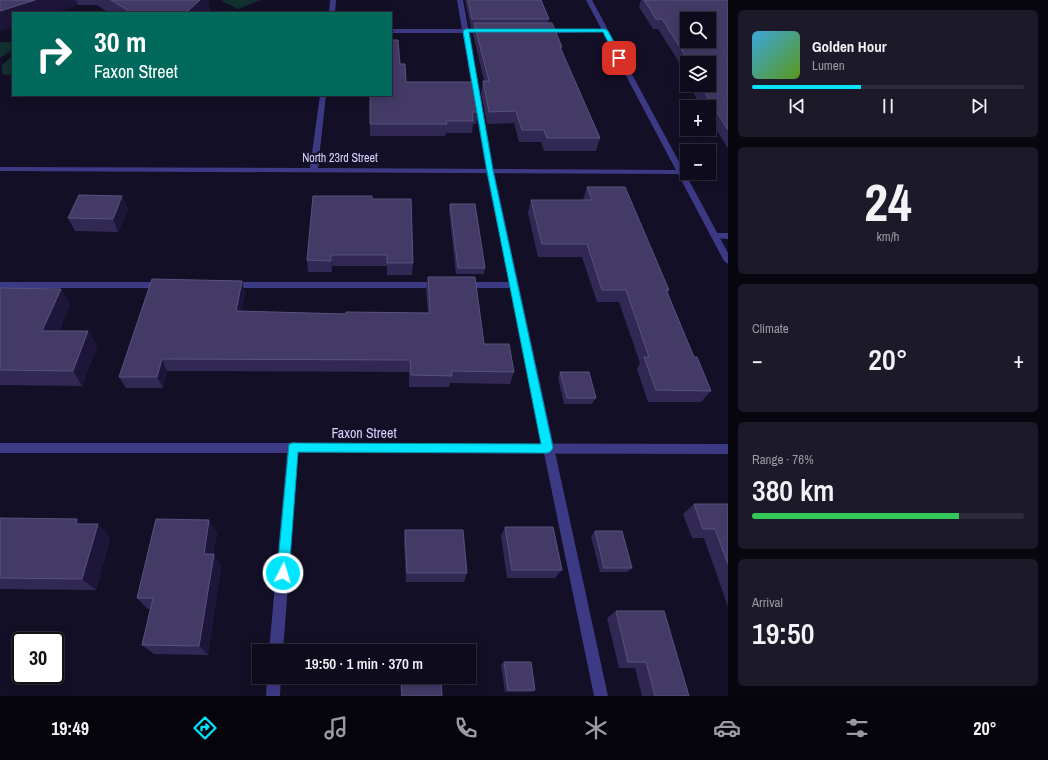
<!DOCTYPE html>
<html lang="en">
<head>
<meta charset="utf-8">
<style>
	:root { --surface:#0e0b1c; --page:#1c1929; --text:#f1f3f6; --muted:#9b9ba3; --line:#2e2b3b; --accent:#00e5ff }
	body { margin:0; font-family:"Archivo Narrow",sans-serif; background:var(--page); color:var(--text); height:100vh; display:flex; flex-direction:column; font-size:15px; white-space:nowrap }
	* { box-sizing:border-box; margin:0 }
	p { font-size:13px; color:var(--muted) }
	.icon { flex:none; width:22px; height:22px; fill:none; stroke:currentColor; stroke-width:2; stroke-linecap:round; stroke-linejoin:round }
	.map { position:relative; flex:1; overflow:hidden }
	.side { display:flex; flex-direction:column; gap:10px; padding:10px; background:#08060f; width:320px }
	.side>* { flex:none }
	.top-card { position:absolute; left:12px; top:12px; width:380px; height:84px; border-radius:0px; box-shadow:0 2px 10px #0003,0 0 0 1px var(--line); background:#00695c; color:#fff; overflow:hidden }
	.buttons { position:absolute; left:680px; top:12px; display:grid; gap:8px }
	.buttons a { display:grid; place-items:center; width:36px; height:36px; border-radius:0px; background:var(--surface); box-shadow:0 2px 10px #0003,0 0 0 1px var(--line); font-size:20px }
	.speed { position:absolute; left:12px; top:632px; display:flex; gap:8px; font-size:20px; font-weight:700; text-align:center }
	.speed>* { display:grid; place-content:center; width:52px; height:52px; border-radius:50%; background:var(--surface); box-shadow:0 2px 10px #0003,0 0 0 1px var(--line); line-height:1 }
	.speed .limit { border:2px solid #111; border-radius:6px; background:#fff; color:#111 }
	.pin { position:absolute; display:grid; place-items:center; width:34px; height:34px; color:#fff; margin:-17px; border-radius:8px; box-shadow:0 2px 6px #0006 }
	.me { position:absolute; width:44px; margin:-22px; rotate:5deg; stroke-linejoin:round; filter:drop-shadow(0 0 3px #0008) }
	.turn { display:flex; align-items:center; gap:14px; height:84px; padding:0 16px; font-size:18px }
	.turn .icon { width:52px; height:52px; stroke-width:2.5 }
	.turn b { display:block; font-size:28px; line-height:34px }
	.big { font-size:30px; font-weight:600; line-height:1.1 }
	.side .card { flex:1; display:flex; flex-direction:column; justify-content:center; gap:6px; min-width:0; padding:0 14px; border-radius:6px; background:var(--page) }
	.side .dial { align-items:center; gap:0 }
	.dial b { font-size:52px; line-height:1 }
	.song { display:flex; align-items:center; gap:12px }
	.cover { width:48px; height:48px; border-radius:6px; background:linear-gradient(135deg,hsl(200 70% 55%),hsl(90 70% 35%)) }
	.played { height:4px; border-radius:2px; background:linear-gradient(90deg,var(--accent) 40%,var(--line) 40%) }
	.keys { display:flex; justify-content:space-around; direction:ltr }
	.heat { display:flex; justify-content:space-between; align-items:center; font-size:22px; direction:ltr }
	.charge { height:6px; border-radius:3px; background:linear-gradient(90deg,#34c759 76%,var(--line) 0) }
	.trip { position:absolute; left:252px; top:644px; width:224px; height:40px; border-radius:0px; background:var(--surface); box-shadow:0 2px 10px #0003,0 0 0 1px var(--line); font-weight:600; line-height:40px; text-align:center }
	.dock { display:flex; height:64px; justify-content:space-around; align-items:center; background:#06040b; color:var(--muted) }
	.dock .icon { width:28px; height:28px }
	.dock .selected { color:var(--accent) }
	.dock b { font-size:18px; color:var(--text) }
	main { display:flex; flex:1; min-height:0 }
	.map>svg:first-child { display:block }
	.green { fill:#12302f }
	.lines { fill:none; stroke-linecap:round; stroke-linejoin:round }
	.service { fill:#3d3a85; fill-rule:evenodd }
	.minor { fill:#3d3a85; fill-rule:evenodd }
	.tertiary { fill:#3d3a85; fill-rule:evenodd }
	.wall { fill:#312854 }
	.shaded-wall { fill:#1d163a }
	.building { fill:#433a66; stroke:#5a527e; fill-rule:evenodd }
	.route { fill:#00e5ff; stroke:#0095a6 }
	.labels { text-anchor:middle; stroke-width:4; stroke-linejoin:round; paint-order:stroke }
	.far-street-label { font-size:12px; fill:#d9d4ff; stroke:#130f26 }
	.street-label { font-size:14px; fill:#d9d4ff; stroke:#130f26 }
</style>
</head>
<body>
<main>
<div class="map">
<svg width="728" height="696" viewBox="0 0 728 696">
	<rect width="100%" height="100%" fill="#130f26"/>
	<g class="green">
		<path d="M 224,0 L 261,0 L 238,9 L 221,1 Z"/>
		<path d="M 0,42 L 13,42 L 13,49 L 0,58 Z"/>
		<path d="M 13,55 L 13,76 L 2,74 L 2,65 Z"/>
	</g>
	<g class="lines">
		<g class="service">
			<path d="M 457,0 L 463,0 L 494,171 L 608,696 L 594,696 L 510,288 L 462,288 L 457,285 L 462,282 L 509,282 L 486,171 Z"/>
			<path d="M 0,282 L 162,282 L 167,285 L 162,288 L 0,288 Z"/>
			<path d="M 230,282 L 440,282 L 445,285 L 440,288 L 230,288 L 225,285 Z"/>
		</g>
		<g class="minor">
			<path d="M 330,0 L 336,0 L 335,13 L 329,13 Z"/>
			<path d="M 391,29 L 487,29 L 490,31 L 487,33 L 391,33 Z"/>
			<path d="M 605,29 L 608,31 L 607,32 L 543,33 L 540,31 L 543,29 Z"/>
			<path d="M 320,95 L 326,95 L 318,168 L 679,170 L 683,172 L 679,174 L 0,171 L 0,167 L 310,168 Z"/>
			<path d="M 715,233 L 728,233 L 728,239 L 712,238 L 711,236 L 712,234 Z"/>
			<path d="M 293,442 L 297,443 L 728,444 L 728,454 L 298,453 L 283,651 L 269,651 L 287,453 L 0,453 L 0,443 L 289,443 Z"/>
			<path d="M 267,677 L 281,677 L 280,696 L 266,696 Z"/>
		</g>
		<path class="tertiary" d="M 586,0 L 592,0 L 728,253 L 728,264 L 724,261 Z"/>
	</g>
	<g class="wall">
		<path d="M 0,0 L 208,0 L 210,11 L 208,13 L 109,13 L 97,5 L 78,5 Z"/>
		<path d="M 465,0 L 541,0 L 549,19 L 548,23 L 562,47 L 561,50 L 600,138 L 596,151 L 544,151 L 541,142 L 519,142 L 514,123 L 487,124 L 481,93 L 483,81 L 484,81 L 473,34 L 474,28 L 471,28 Z"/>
		<path d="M 641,0 L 728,0 L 728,147 L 727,147 L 709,118 L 709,107 L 702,107 L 691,89 L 693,85 L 709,85 L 709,63 L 687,63 L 687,75 L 658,29 L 653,29 L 639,7 Z"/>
		<path d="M 400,64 L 406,82 L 478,112 L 476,124 L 473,124 L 472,133 L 446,133 L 445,136 L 370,136 L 370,95 Z"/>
		<path d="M 587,187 L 669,290 L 668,293 L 694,357 L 711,391 L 701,402 L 648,402 L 637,369 L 640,363 L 619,302 L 597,302 L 582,257 L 538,257 L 528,213 L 531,200 L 583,200 Z"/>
		<path d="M 122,196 L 128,209 L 118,232 L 75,231 L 68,218 Z"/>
		<path d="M 372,199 L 413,263 L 412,275 L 387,275 L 387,266 L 332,266 L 332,272 L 308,272 L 307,260 Z"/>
		<path d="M 450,204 L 485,268 L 484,274 L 456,274 L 449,211 Z"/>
		<path d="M 428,277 L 484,344 L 514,372 L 510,384 L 450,383 L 449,387 L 409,387 L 409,372 L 167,371 L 163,388 L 126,388 L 119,377 L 242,281 L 245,294 L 241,312 L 346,314 L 428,313 L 426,290 Z"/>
		<path d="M 0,288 L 61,289 L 70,304 L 59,331 L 88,331 L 97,346 L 82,386 L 0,385 Z"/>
		<path d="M 560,372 L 596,398 L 592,404 L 564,404 L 558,378 Z"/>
		<path d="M 694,504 L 728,504 L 728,607 L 704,538 L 692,538 L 683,514 Z"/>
		<path d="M 0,518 L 83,524 L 98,524 L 110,538 L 96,590 L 0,589 Z"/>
		<path d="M 505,527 L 562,570 L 555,578 L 507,578 L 501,536 Z"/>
		<path d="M 405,530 L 467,573 L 464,582 L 406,582 L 404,539 Z"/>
		<path d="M 595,531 L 632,568 L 627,572 L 600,572 L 591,536 Z"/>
		<path d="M 217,533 L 213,554 L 221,566 L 208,655 L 154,654 L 142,645 L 150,609 L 148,609 L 137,598 Z"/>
		<path d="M 616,611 L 689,696 L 642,696 L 635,668 L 619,668 L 607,618 Z"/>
		<path d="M 504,662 L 535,690 L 532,692 L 505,692 L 501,665 Z"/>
		<path d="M 400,677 L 441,677 L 442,696 L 401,696 Z"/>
	</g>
	<g class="shaded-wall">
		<path d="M 35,0 L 76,0 L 78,5 L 54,13 L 13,13 L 13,27 L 0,31 L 0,11 Z"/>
		<path d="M 200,0 L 208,0 L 210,11 L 208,13 L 179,13 Z"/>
		<path d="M 122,196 L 128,209 L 118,232 L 113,219 Z"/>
		<path d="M 331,255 L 332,266 L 332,272 L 331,261 Z"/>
		<path d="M 242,281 L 245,294 L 239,324 L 236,311 Z"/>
		<path d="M 61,289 L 70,304 L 52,346 L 42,331 Z"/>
		<path d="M 88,331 L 97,346 L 82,386 L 73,371 Z"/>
		<path d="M 162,359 L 167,371 L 163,388 L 157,377 Z"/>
		<path d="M 77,519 L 90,532 L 76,524 Z"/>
		<path d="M 209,520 L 217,533 L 211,566 L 204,554 Z"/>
		<path d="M 98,524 L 110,538 L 96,590 L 82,579 Z"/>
		<path d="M 214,554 L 221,566 L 208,655 L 199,646 Z"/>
	</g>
	<g class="building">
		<path d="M 0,0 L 35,0 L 0,11 Z"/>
		<path d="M 111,0 L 200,0 L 189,10 L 179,13 L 132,13 Z"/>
		<path d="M 468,0 L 541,0 L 549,19 L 472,19 Z"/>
		<path d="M 644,0 L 728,0 L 728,130 L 700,85 L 709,85 L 709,63 L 690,63 L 662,19 L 656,19 ZM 687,19 L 709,19 L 709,41 L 687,41 Z"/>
		<path d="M 474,23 L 552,23 L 562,47 L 560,47 L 600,138 L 547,138 L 544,130 L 522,130 L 516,111 L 489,112 L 483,81 L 489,81 Z"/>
		<path d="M 391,40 L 398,40 L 400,64 L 405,64 L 406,82 L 473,82 L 478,112 L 472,112 L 473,121 L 446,121 L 447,124 L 370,124 L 370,95 L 391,95 Z"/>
		<path d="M 587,187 L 625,187 L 669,290 L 666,290 L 694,357 L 697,357 L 711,391 L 656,390 L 644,357 L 649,357 L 626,290 L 602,290 L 587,244 L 542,244 L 531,200 L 592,200 Z"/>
		<path d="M 79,195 L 122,196 L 113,219 L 68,218 Z"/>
		<path d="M 313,196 L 372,196 L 372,199 L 411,199 L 413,263 L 387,263 L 387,255 L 331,255 L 331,261 L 307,260 Z"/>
		<path d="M 450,204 L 475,204 L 485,268 L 458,268 Z"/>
		<path d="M 428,277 L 475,277 L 484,344 L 509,344 L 514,372 L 451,371 L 452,376 L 411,375 L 410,360 L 162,359 L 157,377 L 119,377 L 152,279 L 242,281 L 236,311 L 346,314 L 346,312 L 430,313 Z"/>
		<path d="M 0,288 L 61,289 L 42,331 L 88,331 L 73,371 L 0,370 Z"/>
		<path d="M 560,372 L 589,372 L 596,398 L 567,398 Z"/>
		<path d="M 694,504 L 728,504 L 728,564 L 715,529 L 703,529 Z"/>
		<path d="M 0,518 L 77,519 L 76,524 L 98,524 L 82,579 L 0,578 Z"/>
		<path d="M 156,519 L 209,520 L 204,554 L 214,554 L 199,646 L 142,645 L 153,598 L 137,598 Z"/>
		<path d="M 505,527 L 553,527 L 562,570 L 512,570 Z"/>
		<path d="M 405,530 L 463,530 L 467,573 L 407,573 Z"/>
		<path d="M 595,531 L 622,531 L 632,568 L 604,568 Z"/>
		<path d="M 616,611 L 664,611 L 689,696 L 655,696 L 646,662 L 628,662 Z"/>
		<path d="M 504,662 L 531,662 L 535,690 L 508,690 Z"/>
		<path d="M 401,677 L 441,677 L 442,696 L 402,696 Z"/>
	</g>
	<path class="route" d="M 605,29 L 608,31 L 622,58 L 621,59 L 616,58 L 603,32 L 469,32 L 493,171 L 553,448 L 551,451 L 548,453 L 298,452 L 289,573 L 287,577 L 283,579 L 279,577 L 277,573 L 289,444 L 293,443 L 541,444 L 487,171 L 463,31 L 466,29 Z"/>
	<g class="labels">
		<g class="far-street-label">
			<text x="340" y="162">North 23rd Street</text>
		</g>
		<g class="street-label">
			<text x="364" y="438">Faxon Street</text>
		</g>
	</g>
</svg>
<div class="buttons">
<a><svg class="icon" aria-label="search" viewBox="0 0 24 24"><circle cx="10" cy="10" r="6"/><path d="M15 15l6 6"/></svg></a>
<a><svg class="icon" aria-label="layers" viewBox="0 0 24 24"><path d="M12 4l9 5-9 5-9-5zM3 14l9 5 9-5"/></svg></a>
<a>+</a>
<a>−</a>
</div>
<div class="speed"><div class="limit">30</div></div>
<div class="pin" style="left:619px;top:58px;background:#d93025"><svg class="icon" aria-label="arrive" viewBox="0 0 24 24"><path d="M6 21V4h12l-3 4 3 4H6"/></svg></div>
<svg class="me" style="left:283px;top:573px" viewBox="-20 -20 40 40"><circle r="17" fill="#00e5ff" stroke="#fff" stroke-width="3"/><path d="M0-11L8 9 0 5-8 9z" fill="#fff"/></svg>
<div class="trip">19:50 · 1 min · 370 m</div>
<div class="top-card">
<div class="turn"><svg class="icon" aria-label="right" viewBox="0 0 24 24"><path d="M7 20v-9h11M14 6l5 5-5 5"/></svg><div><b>30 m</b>Faxon Street</div></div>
</div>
</div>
<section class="side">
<div class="card">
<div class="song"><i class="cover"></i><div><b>Golden Hour</b><p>Lumen</p></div></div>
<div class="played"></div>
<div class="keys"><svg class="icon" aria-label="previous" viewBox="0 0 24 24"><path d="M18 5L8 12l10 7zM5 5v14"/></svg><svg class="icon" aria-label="pause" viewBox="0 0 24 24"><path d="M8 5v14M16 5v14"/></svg><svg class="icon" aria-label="next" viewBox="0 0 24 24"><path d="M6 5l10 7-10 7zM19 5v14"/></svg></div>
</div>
<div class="card dial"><b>24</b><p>km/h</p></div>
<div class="card"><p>Climate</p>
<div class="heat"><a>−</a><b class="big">20°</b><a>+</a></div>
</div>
<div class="card"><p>Range · 76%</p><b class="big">380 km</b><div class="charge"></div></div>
<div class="card"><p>Arrival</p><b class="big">19:50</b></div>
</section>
</main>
<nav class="dock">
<b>19:49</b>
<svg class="icon selected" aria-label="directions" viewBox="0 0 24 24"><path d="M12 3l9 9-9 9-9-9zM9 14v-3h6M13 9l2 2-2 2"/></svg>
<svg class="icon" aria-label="music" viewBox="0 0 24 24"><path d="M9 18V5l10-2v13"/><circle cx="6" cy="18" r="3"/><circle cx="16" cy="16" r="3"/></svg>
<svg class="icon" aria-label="phone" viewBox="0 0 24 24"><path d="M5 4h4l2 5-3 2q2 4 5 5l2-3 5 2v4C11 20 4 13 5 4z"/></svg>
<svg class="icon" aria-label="climate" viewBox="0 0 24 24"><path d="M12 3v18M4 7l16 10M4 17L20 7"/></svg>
<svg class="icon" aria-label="car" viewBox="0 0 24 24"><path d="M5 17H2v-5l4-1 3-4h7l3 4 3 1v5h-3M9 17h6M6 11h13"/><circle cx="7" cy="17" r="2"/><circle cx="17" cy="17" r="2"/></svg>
<svg class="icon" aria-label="filters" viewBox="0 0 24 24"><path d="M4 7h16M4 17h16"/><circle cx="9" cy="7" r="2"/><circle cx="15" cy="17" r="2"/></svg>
<b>20°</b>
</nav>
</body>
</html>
